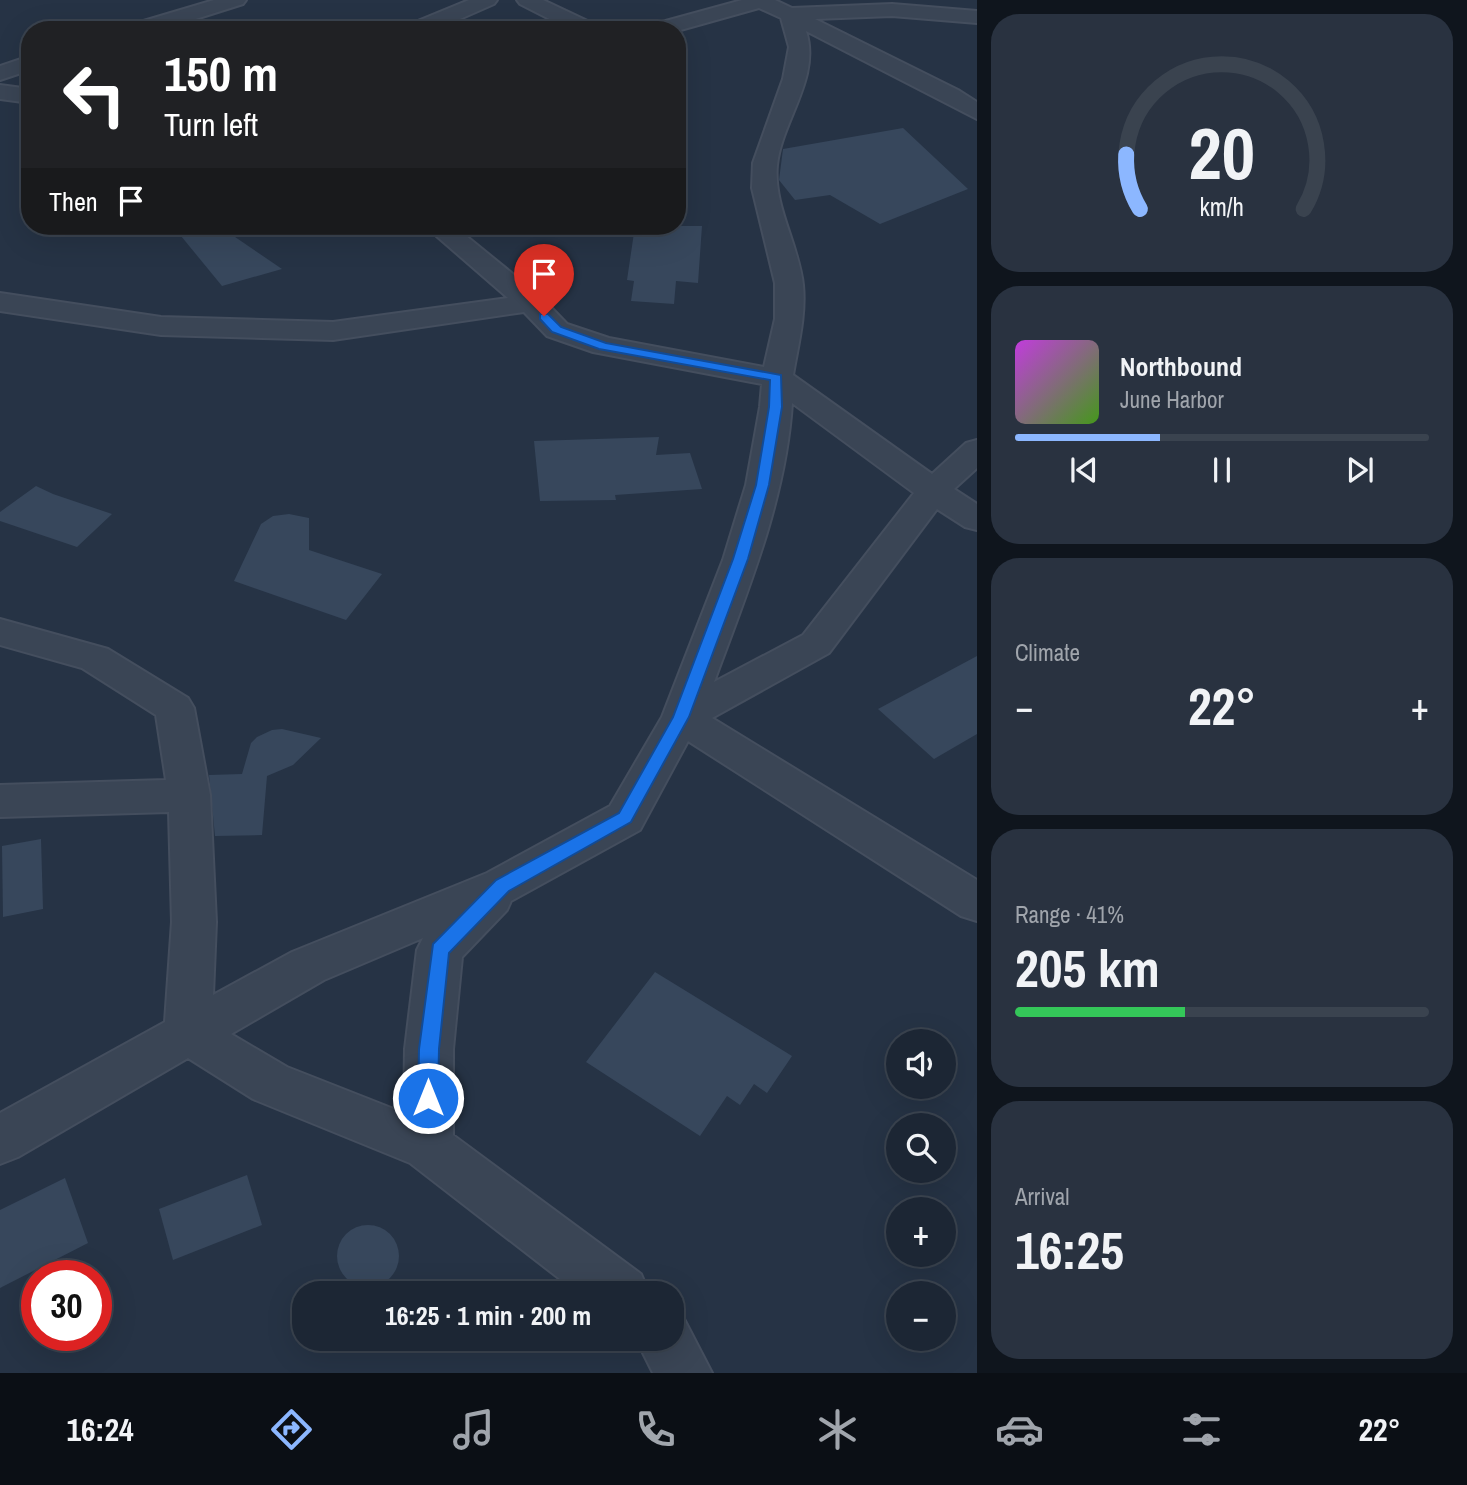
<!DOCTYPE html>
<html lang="en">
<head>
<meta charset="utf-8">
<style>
	:root { --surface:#1c2634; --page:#293240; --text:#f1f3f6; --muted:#a0a5ac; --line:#3a434f; --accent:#8cb7ff }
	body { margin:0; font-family:"Archivo Narrow",sans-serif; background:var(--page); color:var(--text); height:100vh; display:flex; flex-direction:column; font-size:26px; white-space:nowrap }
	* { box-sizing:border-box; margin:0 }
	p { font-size:23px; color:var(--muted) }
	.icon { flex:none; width:38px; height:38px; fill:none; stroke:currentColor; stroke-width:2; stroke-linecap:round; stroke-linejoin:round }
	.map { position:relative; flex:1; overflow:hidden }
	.drawer { display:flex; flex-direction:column; gap:14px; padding:14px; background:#0f151d; width:490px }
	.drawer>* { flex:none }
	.guide { position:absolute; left:21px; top:21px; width:665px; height:214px; border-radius:28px; box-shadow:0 7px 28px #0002,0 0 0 2px var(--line); background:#202124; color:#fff; overflow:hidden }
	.tools { position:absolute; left:886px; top:1029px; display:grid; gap:14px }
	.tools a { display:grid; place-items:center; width:70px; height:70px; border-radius:50%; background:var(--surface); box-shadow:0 7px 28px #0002,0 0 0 2px var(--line); font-size:35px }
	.speed { position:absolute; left:21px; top:1260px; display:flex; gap:14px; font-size:35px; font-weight:700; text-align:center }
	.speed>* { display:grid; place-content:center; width:91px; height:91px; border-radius:50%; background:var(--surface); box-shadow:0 7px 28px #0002,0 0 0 2px var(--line); line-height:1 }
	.speed .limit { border:10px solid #d22; background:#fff; color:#111 }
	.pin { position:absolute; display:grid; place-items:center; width:60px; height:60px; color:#fff; margin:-72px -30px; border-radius:50% 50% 50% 0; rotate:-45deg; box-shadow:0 0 7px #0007 }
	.pin .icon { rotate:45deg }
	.me { position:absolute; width:77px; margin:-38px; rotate:0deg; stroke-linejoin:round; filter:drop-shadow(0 0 5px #0008) }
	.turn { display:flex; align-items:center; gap:24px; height:147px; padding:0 28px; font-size:32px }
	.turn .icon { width:91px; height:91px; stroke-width:2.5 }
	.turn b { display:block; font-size:49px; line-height:60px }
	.then { display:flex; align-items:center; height:66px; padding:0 28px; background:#0003; gap:14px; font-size:26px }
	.big { font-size:52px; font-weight:700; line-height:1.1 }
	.drawer .widget { flex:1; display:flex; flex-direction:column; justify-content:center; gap:10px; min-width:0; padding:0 24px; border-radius:28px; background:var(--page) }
	.drawer .dial { align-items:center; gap:0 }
	.dial svg { height:182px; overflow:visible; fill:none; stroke:var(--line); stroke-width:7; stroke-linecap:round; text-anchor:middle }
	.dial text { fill:var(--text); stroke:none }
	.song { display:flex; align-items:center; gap:21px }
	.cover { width:84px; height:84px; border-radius:10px; background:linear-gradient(135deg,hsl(290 70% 55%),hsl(100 70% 35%)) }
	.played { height:7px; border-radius:4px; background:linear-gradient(90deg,var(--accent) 35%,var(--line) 35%) }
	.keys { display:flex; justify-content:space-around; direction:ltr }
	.heat { display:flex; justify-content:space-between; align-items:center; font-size:38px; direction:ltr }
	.charge { height:10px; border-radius:5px; background:linear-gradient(90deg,#34c759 41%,var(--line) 0) }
	.trip { position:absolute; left:292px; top:1281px; width:392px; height:70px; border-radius:28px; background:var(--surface); box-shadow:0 7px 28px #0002,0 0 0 2px var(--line); font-weight:700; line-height:70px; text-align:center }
	.tabs { display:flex; height:112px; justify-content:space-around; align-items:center; background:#0b0f15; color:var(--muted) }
	.tabs .icon { width:49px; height:49px }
	.tabs .on { color:var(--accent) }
	.tabs b { font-size:32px; color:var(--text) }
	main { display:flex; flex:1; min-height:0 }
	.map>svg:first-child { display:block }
	.building { fill:#37475c }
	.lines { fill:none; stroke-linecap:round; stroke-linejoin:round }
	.street-casing { stroke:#444e5e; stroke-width:4 }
	.street { fill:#3a4555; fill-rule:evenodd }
	.route { fill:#1a73e8; stroke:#114b97; stroke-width:2 }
</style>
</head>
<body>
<main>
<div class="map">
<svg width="977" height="1373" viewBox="0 0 977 1373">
	<rect width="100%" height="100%" fill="#263345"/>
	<g class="building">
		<path d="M 903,128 L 968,189 L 880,224 L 830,195 L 795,200 L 779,180 L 783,149 Z"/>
		<path d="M 210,226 L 219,226 L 282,269 L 222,286 L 181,236 Z"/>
		<path d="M 635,226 L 702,226 L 698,283 L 676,281 L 674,304 L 631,301 L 634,281 L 627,280 Z"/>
		<path d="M 659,437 L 656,455 L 690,453 L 702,489 L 615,495 L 616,500 L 540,501 L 534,441 Z"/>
		<path d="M 36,486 L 53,494 L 112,514 L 77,547 L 0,521 L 0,512 Z"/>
		<path d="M 289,514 L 309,518 L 309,550 L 382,574 L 346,620 L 234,581 L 261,524 L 273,516 Z"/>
		<path d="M 977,656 L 977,734 L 934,759 L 878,709 Z"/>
		<path d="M 282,729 L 321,738 L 293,765 L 267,776 L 262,835 L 215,836 L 209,775 L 242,774 L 251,743 L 257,737 L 272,730 Z"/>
		<path d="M 41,839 L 43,909 L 3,917 L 2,846 Z"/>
		<path d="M 655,972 L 792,1056 L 767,1093 L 754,1084 L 740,1105 L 727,1096 L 700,1136 L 586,1062 Z"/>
		<path d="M 247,1175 L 262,1225 L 173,1260 L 159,1209 Z"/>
		<path d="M 65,1178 L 88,1243 L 0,1288 L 0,1210 Z"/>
		<circle cx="368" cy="1256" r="31"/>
	</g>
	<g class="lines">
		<g class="street-casing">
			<g id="street">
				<path d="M 214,0 L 246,0 L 243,4 L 161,30 L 128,30 L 130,25 Z"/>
				<path d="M 469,0 L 497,0 L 494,4 L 435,30 L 406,30 L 408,25 Z"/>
				<path d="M 517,0 L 543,0 L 596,25 L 598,30 L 571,30 L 520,4 Z"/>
				<path d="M 742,0 L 775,0 L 792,8 L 892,4 L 977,11 L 977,23 L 892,16 L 815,19 L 958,90 L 977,102 L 977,119 L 806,31 C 821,78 782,120 777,165 C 773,206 799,245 803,285 C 806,316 798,345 793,375 L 932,474 L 966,443 L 977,440 L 977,468 L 954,489 L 977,504 L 977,530 L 965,527 L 937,509 L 829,653 L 712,718 L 977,880 L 977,921 L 961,916 L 688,741 L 640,830 L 511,901 L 507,910 L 462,957 L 453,1049 L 453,1135 L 641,1274 L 649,1293 L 578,1293 L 410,1163 L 253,1099 L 188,1058 L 18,1157 L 0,1164 L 0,1113 L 165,1022 L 172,922 L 169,812 L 0,817 L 0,785 L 166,780 L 156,715 L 82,668 L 0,645 L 0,619 L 108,649 L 188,698 L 194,708 L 210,795 L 216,922 L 213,995 L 292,952 L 487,873 L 610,806 L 662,717 L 723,560 L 746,485 L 760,407 L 762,384 L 593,352 L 547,336 L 524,312 L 333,340 L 161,335 L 0,311 L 0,293 L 161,317 L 333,322 L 508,298 L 425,226 L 454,226 L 541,297 L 567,324 L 609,338 L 764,367 L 775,319 L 775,283 L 752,188 L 753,163 L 783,79 L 789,47 L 781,18 L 759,8 L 677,31 L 649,30 L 651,25 ZM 792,403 L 914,493 L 803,635 L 714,682 C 747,592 786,500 792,403 ZM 423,938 L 417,950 L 405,1049 L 404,1113 L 287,1067 L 231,1034 L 324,980 Z"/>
				<path d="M 30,56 L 30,70 L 0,80 L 0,66 Z"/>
				<path d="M 0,85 L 30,89 L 30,103 L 0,99 Z"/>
				<path d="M 672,1314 L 684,1319 L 712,1373 L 653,1373 L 636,1339 L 672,1339 Z"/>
			</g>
		</g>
		<use href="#street" class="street"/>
	</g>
	<path class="route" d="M 540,314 L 548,314 L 561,327 L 606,343 L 781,375 L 782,407 L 769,485 L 748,559 L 689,717 L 631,822 L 509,891 L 449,953 L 439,1049 L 438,1098 L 435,1104 L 428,1107 L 421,1104 L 418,1098 L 419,1049 L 433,944 L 496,880 L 619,813 L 673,717 L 733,559 L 756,485 L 769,407 L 770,380 L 599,349 L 552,332 L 540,319 Z"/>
</svg>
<div class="tools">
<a><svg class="icon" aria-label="sound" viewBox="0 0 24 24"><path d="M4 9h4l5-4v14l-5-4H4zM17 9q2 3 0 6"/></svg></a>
<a><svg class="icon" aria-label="search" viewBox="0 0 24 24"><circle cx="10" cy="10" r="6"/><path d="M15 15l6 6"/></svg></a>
<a>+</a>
<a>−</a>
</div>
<div class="speed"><div class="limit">30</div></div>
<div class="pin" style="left:544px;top:316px;background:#d93025"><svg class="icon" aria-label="arrive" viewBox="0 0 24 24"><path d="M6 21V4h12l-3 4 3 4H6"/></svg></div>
<svg class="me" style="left:428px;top:1098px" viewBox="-20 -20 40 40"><circle r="17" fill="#1a73e8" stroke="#fff" stroke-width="3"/><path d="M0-11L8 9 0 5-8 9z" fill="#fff"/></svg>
<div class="trip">16:25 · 1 min · 200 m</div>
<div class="guide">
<div class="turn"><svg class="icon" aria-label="left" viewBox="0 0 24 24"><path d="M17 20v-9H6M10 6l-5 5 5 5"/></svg><div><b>150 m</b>Turn left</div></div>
<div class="then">Then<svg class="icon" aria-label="arrive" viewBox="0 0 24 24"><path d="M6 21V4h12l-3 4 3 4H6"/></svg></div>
</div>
</div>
<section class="drawer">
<div class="widget dial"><svg viewBox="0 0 100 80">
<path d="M14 69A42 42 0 1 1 86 69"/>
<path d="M14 69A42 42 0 0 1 8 45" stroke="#8cb7ff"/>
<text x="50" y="56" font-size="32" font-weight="700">20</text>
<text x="50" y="72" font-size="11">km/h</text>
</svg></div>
<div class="widget">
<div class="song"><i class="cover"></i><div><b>Northbound</b><p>June Harbor</p></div></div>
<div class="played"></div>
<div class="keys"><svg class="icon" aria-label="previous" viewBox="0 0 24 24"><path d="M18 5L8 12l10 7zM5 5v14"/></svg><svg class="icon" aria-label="pause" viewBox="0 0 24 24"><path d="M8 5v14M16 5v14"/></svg><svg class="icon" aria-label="next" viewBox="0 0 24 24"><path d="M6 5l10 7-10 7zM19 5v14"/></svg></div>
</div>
<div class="widget"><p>Climate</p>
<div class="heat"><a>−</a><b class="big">22°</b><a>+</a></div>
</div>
<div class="widget"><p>Range · 41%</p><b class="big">205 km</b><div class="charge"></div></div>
<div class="widget"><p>Arrival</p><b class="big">16:25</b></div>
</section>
</main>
<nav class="tabs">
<b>16:24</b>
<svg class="icon on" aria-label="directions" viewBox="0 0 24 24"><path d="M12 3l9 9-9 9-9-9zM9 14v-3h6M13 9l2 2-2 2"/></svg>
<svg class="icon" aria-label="music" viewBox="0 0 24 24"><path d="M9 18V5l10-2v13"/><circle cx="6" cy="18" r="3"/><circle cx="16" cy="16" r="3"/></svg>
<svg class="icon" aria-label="phone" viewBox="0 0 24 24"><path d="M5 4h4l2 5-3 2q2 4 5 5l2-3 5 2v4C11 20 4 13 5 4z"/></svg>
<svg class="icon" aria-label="climate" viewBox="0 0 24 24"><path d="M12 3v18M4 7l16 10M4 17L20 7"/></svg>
<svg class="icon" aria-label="car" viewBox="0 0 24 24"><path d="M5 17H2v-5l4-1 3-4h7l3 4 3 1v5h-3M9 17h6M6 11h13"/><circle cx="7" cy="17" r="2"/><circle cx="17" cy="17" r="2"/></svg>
<svg class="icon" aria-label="filters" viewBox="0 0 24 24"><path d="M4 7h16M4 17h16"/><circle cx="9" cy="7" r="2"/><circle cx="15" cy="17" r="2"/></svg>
<b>22°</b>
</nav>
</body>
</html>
